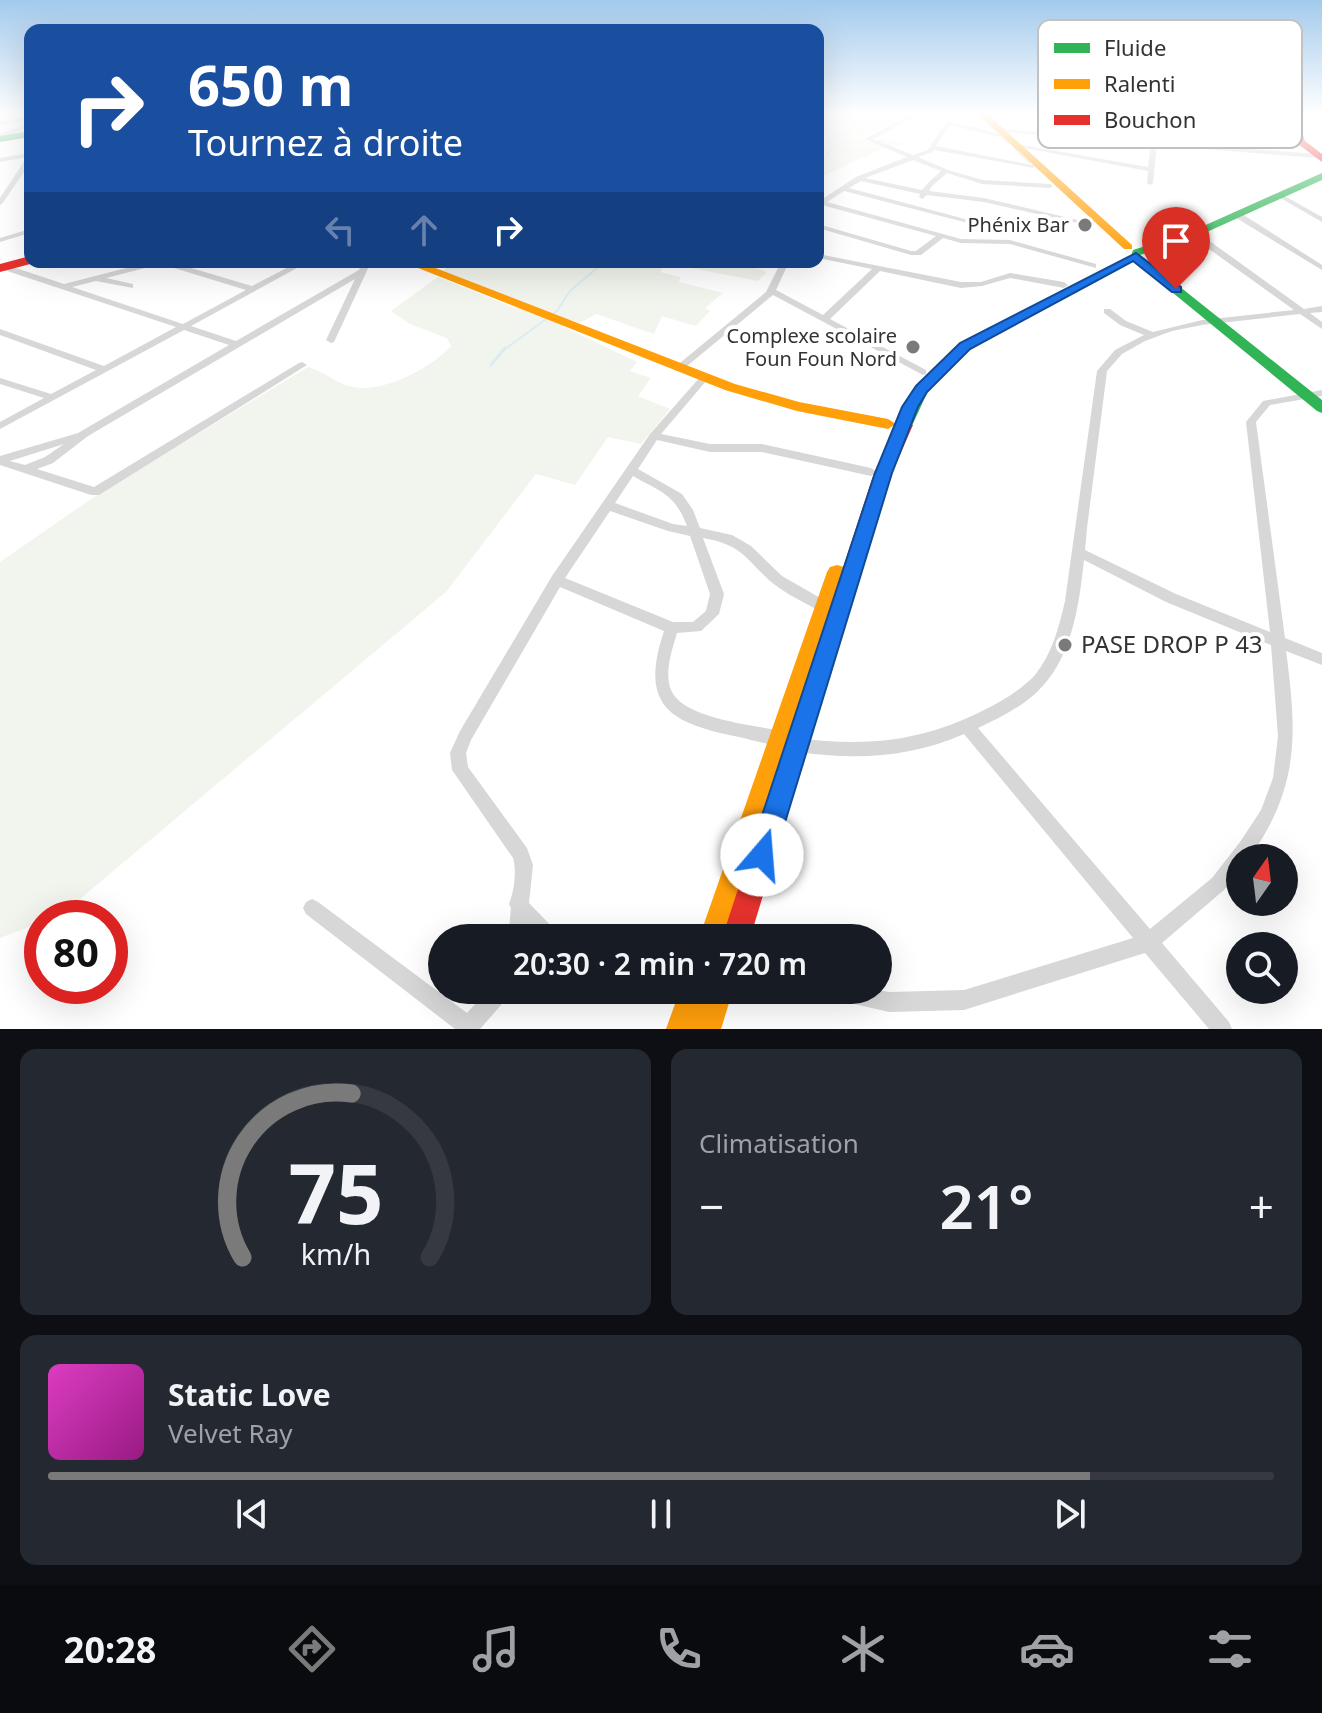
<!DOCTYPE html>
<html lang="fr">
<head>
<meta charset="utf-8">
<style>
	:root { --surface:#171b24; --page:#242831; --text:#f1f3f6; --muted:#9ea1a6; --line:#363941; --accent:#7a7a7a }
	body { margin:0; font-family:"Noto Sans",sans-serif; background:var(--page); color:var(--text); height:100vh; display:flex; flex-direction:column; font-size:30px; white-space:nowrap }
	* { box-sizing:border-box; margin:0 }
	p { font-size:26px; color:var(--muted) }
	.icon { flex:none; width:44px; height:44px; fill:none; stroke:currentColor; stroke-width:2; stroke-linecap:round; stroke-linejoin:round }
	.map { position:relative; height:1029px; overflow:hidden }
	.drawer { display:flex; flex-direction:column; gap:20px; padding:20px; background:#0d0f14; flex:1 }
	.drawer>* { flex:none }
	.top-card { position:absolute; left:24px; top:24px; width:800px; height:244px; border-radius:16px; box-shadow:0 8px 32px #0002; background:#1a4fa0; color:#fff; overflow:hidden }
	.needle { width:52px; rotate:14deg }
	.fabs { position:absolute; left:1226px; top:844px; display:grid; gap:16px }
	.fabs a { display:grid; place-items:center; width:72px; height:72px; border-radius:50%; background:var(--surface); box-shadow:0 8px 32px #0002; font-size:40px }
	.speed { position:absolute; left:24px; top:900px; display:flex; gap:16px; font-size:40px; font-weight:700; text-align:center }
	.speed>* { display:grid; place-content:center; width:104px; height:104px; border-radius:50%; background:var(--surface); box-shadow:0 8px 32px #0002; line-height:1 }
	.speed .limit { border:12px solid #d22; background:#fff; color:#111 }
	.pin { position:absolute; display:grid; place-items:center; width:68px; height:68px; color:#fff; margin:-82px -34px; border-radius:50% 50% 50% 0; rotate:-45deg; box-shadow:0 0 8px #0007 }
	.pin .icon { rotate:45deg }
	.me { position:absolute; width:88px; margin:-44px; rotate:18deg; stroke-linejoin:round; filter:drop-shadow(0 0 6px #0008) }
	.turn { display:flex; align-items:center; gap:28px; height:168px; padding:0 32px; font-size:36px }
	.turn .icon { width:104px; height:104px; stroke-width:2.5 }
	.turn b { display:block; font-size:56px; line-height:68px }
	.lanes { display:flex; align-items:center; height:76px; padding:0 32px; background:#0003; justify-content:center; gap:40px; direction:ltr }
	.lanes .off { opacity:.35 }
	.big { font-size:60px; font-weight:600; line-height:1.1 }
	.drawer .widget { flex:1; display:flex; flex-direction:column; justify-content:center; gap:12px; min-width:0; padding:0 28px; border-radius:16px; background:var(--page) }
	.drawer .dial { align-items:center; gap:0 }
	.dial svg { height:208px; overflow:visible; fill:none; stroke:var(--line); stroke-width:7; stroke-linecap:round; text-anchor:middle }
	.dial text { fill:var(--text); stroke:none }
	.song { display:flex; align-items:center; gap:24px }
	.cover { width:96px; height:96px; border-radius:12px; background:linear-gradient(135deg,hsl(310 70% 55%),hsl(310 70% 35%)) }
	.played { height:8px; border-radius:4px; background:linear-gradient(90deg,var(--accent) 85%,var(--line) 85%) }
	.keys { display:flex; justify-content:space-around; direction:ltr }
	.heat { display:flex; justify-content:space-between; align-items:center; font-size:44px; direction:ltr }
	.drawer .tiles { flex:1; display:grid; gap:20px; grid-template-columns:1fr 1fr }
	.widget:last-child { grid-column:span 2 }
	.trip { position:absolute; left:428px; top:924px; width:464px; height:80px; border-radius:40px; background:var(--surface); box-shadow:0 8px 32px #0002; font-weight:600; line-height:80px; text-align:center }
	.dock { display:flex; height:128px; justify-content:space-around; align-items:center; background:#090b0e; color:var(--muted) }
	.dock .icon { width:56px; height:56px }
	.dock .current { color:var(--accent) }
	.dock b { font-size:36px; color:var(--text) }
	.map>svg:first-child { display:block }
	.green { fill:#f1f5ed }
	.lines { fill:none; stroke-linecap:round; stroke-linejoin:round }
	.stream-far1 { stroke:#ddebf3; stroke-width:2 }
	.stream { stroke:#ddebf3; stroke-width:3 }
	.street { fill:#d7d7d7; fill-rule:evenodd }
	.fast { fill:#30b455; fill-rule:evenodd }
	.slow { fill:#ff9f0a; fill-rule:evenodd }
	.jam { fill:#e5322d; fill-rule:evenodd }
	.route { fill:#1a73e8; stroke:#114b97; stroke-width:2 }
	.poi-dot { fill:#7a7a7a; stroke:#fff; stroke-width:3 }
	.labels { text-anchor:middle; stroke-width:8; stroke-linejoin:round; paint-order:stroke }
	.far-poi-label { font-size:20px; fill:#333; stroke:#fff; text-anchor:end }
	.poi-label { font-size:24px; fill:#333; stroke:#fff; text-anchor:start }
	.key { fill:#fff; stroke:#c2c2c2; stroke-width:2 }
	.key-label { font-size:22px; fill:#333 }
</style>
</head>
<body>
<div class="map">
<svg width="1322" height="1029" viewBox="0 0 1322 1029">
	<rect width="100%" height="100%" fill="#fff"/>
	<g class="green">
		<path d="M 835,113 L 909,113 L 864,138 L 873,144 L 881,138 L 905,144 L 882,149 L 818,178 L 818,125 L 844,117 Z"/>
		<path d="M 453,262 L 759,262 L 754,267 L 767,272 L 758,281 L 666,263 L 660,272 L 680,277 L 679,282 L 723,293 L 705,308 L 710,311 L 696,326 L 662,316 L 654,334 L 596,314 L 580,323 L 572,320 L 562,326 L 637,362 L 630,371 L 651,378 L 638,396 L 670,409 L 641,444 L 608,437 L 575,485 L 536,474 L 446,592 L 62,914 L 42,918 L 42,922 L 0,938 L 0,562 L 94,497 L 308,367 C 324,371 337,384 353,387 C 384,393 431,368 451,346 L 447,338 L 410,324 L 391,311 L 438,277 L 515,308 L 523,304 L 443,271 Z"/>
	</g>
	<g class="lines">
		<g class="stream-far1">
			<path d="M 969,113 L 981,120"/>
			<path d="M 984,122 L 995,131"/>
			<path d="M 999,135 L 1010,144"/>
			<path d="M 1015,149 L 1029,163"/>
			<path d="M 818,160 L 826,157 L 833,144 L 827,141 L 866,122 L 900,113"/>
			<path d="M 504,350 L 557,311 L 570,291 L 604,262"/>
		</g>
		<path class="stream" d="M 491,365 L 505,348"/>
		<g class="street">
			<path d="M 913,113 L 919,114 L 873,139 L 913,155 L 928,150 L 947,121 L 1001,134 L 999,137 L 949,125 L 936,146 L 1032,165 L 1034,166 L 1034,168 L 934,150 L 932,152 L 918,157 L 948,170 L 983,180 L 1050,184 L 1053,186 L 1050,188 L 982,184 L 947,173 L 932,186 L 929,191 L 984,198 L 1095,224 L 1091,226 L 984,202 L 927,195 L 922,199 L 919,197 L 920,194 L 861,181 L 849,188 L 995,227 L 991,229 L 844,191 L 827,202 L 961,239 L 1010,240 L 1096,264 L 1096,268 L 1010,244 L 961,243 L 943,238 L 921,255 L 911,255 L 818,228 L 818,224 L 911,251 L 916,251 L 936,236 L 822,205 L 818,207 L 818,202 L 856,177 L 907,157 L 865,139 ZM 913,160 L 941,171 L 927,184 L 922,190 L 865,178 Z"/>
			<path d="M 30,117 L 30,121 L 0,125 L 0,121 Z"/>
			<path d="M 30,123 L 30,127 L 0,138 L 0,134 Z"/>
			<path d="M 1001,129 L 1316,154 L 1319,156 L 1316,158 L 1157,145 L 1153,183 L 1150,185 L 1147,183 L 1148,171 L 1019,147 L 1022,145 L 1148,167 L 1151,144 L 1003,132 Z"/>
			<path d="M 30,153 L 30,163 L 2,204 L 0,205 L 0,198 L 27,157 L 0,162 L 0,158 Z"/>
			<path d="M 1277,194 L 1281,194 L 1322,217 L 1322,222 L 1277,196 Z"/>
			<path d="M 1233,212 L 1239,212 L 1322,265 L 1322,270 L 1233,216 Z"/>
			<path d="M 30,229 L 30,233 L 0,242 L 0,238 Z"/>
			<path d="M 1191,232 L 1197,232 L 1304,309 L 1322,306 L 1322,312 L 1310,313 L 1322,322 L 1322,329 L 1300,314 L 1202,325 L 1172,331 L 1145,341 L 1122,354 L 1107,371 L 1087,528 L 1085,550 L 1176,594 L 1270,632 L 1246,422 L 1263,401 L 1322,390 L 1322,396 L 1270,405 L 1256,422 L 1285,638 L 1322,653 L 1322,665 L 1286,651 C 1297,732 1300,788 1249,858 L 1240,858 L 1240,870 L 1224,890 L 1162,943 L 1229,1022 L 1232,1029 L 1209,1029 L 1145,953 L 964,1010 L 889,1012 L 824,997 L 821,990 L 878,990 L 889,992 L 964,990 L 1133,938 L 964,734 C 910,758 855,760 797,752 L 791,750 L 789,745 L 791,740 L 797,738 C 866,747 921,742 984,710 C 1002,701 1021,690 1035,675 C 1052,654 1059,627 1065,601 L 1097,371 L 1115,350 L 1144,335 L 1120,325 L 1104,313 L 1104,309 L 1110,309 L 1126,321 L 1153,332 L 1202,320 L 1294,310 L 1191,236 ZM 1084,560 L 1166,602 L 1271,645 L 1278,736 L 1273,778 L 1261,810 L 1240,842 L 1212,878 L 1150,929 L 978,728 C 999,718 1020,708 1037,692 C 1072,659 1079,606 1084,560 Z"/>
			<path d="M 818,254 L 961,282 L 981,282 L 1010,273 L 1064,282 L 1068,285 L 1064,288 L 1010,278 L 982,286 L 961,288 L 880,271 L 830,319 L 926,370 L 926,374 L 923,375 L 773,295 L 681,371 L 675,371 L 675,367 L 766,292 L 781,262 L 789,262 L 776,290 L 823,315 L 872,269 L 818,258 Z"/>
			<path d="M 150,262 L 171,262 L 252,286 L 298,262 L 308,262 L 191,326 L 236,341 L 359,270 L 363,262 L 371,262 L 334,342 L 331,343 L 326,340 L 355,279 L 88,436 L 53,463 L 37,469 L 94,487 L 299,363 L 302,362 L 307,365 L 99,495 L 91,495 L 0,465 L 0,456 L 78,433 L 229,345 L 184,330 L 0,429 L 0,422 L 44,398 L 0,384 L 0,378 L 51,394 L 96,370 L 0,335 L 0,329 L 104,366 L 176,327 L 1,269 L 1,265 L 7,265 L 64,284 ZM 161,264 L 246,290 L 183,324 L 72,287 L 96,281 L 133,288 L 133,284 L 106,278 ZM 64,444 L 45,457 L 25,465 L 10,461 Z"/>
			<path d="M 704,375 L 709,378 L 707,380 L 661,434 L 710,444 L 762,444 L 871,468 L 877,472 L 871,476 L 762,452 L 710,452 L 657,440 L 638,469 L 682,494 L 693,510 L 700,528 L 732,535 L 751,546 L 782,576 L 829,603 L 831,607 L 829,611 L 824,612 L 819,611 C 804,602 784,593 770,581 C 744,557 742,545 703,538 L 724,594 L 719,614 L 701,631 L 677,633 C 672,650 664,673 671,690 C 683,719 754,725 782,731 L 788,733 L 790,738 L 788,743 C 774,748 753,740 739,737 C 669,723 639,706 664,631 L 560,587 L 471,740 L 466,753 L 468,767 L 527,848 L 533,865 L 529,903 L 556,931 L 558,938 L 536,938 L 527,928 L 526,938 L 508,938 L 511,908 L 509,904 C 514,891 517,872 513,858 L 452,770 L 450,753 L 460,731 L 552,576 L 603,502 L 650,434 L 701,376 ZM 633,476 C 661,492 675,494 687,526 L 673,524 L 615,503 ZM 610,511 L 668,531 L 690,536 L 710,594 L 706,611 L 693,622 L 673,622 L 565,578 Z"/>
			<path d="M 312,899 L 318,902 L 467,1013 L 488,990 L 511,990 L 508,997 L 480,1029 L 455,1029 L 306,914 L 303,908 L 306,902 Z"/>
		</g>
		<g class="fast">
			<path d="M 30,131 L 30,137 L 0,142 L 0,136 Z"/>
			<path d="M 1322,173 L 1322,180 L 1198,236 L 1140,255 L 1322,400 L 1322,413 L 1317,411 L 1134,261 L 970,349 L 928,391 L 911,428 L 905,430 L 897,425 L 916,386 L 960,343 L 1131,256 L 1133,250 L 1190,232 Z"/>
		</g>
		<g class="slow">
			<path d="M 977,113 L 986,113 L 1132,245 L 1132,249 L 1124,249 Z"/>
			<path d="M 403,262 L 420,262 L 735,384 L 799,402 L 888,419 L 896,424 L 888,429 L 797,411 L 725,390 Z"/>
			<path d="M 837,565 L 844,567 L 847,572 L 727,938 L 699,938 L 827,572 L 830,567 Z"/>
			<path d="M 680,990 L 733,990 L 721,1029 L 666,1029 Z"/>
		</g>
		<g class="jam">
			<path d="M 1287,113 L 1295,113 L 1305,141 L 1322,154 L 1322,162 L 1298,144 Z"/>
			<path d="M 30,256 L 30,262 L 34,263 L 0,272 L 0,264 Z"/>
			<path d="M 905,420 L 913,425 L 892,473 L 750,938 L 722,938 L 874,473 L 897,425 Z"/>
		</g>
	</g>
	<linearGradient id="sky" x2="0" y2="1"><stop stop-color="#a3caec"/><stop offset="0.44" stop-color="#fff"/><stop offset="1" stop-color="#fff" stop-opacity="0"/></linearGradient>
	<rect width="1322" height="257" fill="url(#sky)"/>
	<path class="route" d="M 1136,253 L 1181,287 L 1181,292 L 1172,292 L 1133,261 L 970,349 L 927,392 L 918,407 L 892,473 L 775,855 L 771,864 L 762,868 L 753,864 L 749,855 L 875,473 L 902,407 L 916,386 L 960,343 Z"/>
	<g class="poi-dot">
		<circle cx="1085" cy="225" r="8"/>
		<circle cx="913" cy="347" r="8"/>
		<circle cx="1065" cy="645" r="8"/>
	</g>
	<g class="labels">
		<g class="far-poi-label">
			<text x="1069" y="232">Phénix Bar</text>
			<text x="897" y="343">Complexe scolaire<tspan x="897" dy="23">Foun Foun Nord</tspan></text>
		</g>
		<g class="poi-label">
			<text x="1081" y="653">PASE DROP P 43</text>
		</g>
	</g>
	<rect x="1038" y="20" width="264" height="128" rx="12" class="key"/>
	<rect x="1054" y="43" width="36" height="10" fill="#30b455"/>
	<rect x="1054" y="79" width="36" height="10" fill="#ff9f0a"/>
	<rect x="1054" y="115" width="36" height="10" fill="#e5322d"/>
	<g class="key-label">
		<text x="1104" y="56">Fluide</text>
		<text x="1104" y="92">Ralenti</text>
		<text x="1104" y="128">Bouchon</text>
	</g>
</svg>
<div class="fabs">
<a><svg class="needle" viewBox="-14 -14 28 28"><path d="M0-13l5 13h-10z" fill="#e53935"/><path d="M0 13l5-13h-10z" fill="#9ea1a6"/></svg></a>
<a><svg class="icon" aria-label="search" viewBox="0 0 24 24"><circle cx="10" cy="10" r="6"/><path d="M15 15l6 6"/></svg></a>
</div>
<div class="speed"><div class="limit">80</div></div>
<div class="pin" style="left:1176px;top:289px;background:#d93025"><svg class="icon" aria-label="arrive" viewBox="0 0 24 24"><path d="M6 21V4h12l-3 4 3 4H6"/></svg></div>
<svg class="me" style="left:762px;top:855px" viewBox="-20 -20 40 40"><circle r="19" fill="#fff"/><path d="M0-13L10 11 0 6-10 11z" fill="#1a73e8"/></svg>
<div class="trip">20:30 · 2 min · 720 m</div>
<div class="top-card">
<div class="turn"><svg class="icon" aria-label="right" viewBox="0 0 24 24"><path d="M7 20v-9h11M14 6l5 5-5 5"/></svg><div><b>650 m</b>Tournez à droite</div></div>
<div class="lanes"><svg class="icon off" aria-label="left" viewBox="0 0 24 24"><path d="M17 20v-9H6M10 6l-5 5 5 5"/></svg><svg class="icon off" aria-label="ahead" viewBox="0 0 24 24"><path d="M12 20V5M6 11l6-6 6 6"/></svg><svg class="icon" aria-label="right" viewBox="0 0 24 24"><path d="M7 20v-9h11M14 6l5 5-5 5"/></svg></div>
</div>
</div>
<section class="drawer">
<div class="tiles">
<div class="widget dial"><svg viewBox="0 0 100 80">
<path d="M14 69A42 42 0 1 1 86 69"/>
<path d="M14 69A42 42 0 0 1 56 6" stroke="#7a7a7a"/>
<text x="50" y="56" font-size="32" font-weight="700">75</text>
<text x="50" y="72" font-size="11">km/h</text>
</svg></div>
<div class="widget"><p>Climatisation</p>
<div class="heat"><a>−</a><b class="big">21°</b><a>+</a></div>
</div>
<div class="widget">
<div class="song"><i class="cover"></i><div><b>Static Love</b><p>Velvet Ray</p></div></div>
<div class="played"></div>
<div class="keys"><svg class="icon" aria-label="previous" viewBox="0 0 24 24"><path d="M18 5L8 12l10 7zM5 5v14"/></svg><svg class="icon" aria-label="pause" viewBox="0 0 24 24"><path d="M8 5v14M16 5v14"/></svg><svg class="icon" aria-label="next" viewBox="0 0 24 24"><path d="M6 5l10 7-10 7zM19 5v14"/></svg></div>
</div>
</div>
</section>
<nav class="dock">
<b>20:28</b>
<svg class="icon current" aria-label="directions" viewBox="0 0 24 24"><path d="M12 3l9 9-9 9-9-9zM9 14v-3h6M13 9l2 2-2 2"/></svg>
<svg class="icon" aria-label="music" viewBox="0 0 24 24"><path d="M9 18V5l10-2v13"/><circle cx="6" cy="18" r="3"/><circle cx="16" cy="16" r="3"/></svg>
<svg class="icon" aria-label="phone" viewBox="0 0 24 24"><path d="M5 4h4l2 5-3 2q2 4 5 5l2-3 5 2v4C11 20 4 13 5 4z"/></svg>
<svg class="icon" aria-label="climate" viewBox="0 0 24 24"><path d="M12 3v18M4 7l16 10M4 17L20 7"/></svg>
<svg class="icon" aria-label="car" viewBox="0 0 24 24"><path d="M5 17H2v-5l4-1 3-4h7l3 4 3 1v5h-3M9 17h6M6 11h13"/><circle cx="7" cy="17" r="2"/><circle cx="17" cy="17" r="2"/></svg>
<svg class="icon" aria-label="filters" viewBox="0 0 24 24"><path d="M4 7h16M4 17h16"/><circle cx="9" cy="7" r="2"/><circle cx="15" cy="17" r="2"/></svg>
</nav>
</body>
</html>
